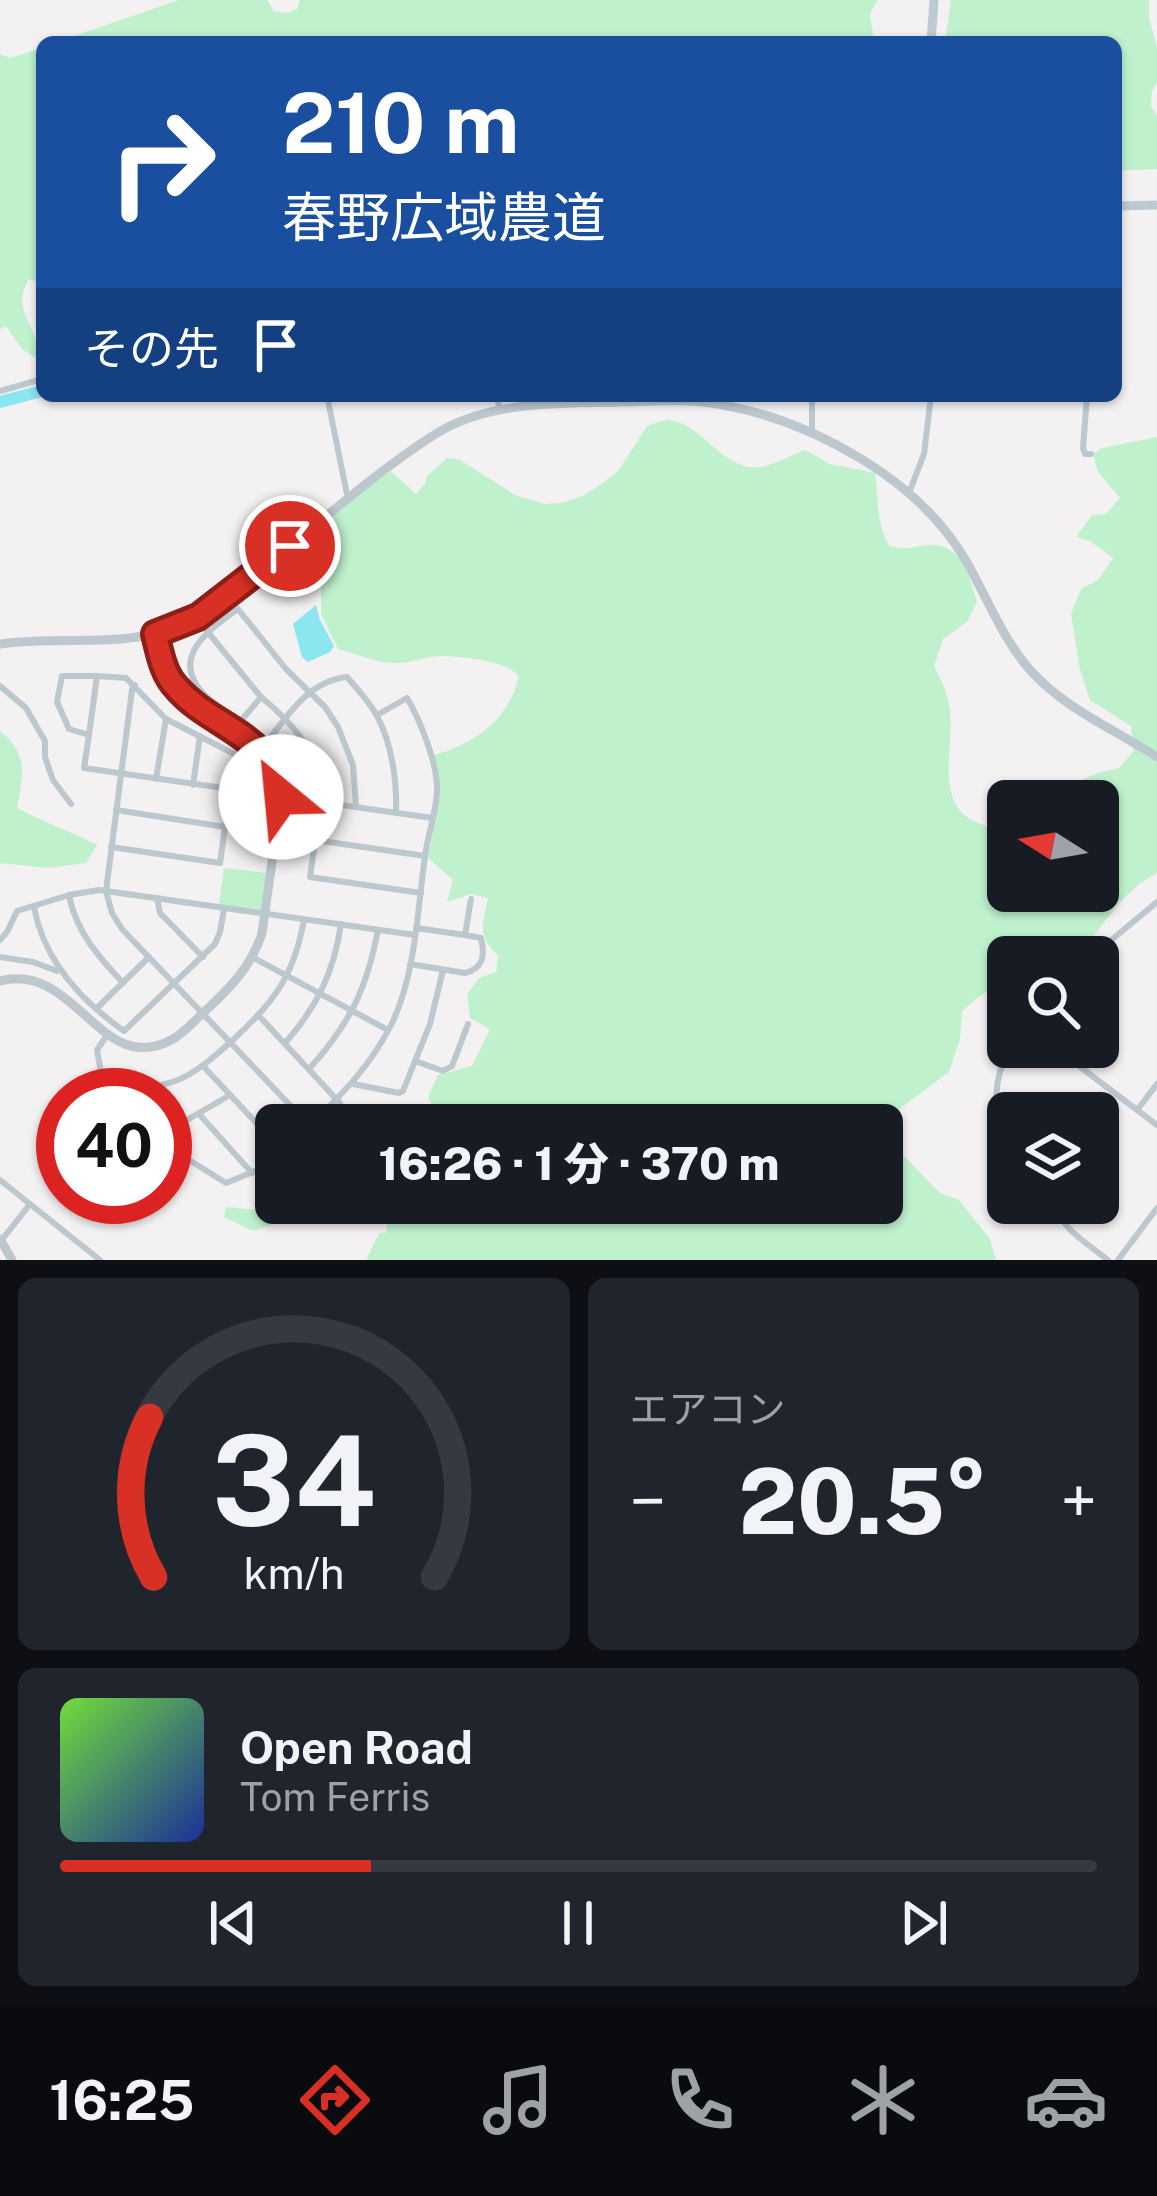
<!DOCTYPE html>
<html lang="ja">
<head>
<meta charset="utf-8">
<style>
	:root { --surface:#171b24; --page:#20242c; --text:#f1f3f6; --muted:#9ea1a6; --line:#363941; --accent:#d93025 }
	body { margin:0; font-family:"Public Sans","Noto Sans JP",sans-serif; background:var(--page); color:var(--text); height:100vh; display:flex; flex-direction:column; font-size:45px; white-space:nowrap }
	* { box-sizing:border-box; margin:0 }
	p { font-size:39px; color:var(--muted) }
	.icon { flex:none; width:66px; height:66px; fill:none; stroke:currentColor; stroke-width:2; stroke-linecap:round; stroke-linejoin:round }
	.map { position:relative; height:1260px; overflow:hidden }
	.drawer { display:flex; flex-direction:column; gap:18px; padding:18px; background:#0d0f14; flex:1 }
	.drawer>* { flex:none }
	.hud { position:absolute; left:36px; top:36px; width:1086px; height:366px; border-radius:18px; box-shadow:0 3px 9px #0004; background:#1a4fa0; color:#fff; overflow:hidden }
	.needle { width:78px; rotate:281deg }
	.controls { position:absolute; left:987px; top:780px; display:grid; gap:24px }
	.controls a { display:grid; place-items:center; width:132px; height:132px; border-radius:18px; background:var(--surface); box-shadow:0 3px 9px #0004; font-size:60px }
	.speed { position:absolute; left:36px; top:1068px; display:flex; gap:24px; font-size:60px; font-weight:700; text-align:center }
	.speed>* { display:grid; place-content:center; width:156px; height:156px; border-radius:50%; background:var(--surface); box-shadow:0 3px 9px #0004; line-height:1 }
	.speed .limit { border:18px solid #d22; background:#fff; color:#111 }
	.pin { position:absolute; display:grid; place-items:center; width:102px; height:102px; color:#fff; margin:-51px; border:6px solid #fff; border-radius:50%; box-shadow:0 3px 12px #0007 }
	.me { position:absolute; width:132px; margin:-66px; rotate:332deg; stroke-linejoin:round; filter:drop-shadow(0 0 9px #0008) }
	.turn { display:flex; align-items:center; gap:42px; height:252px; padding:0 48px; font-size:54px }
	.turn .icon { width:156px; height:156px; stroke-width:2.5 }
	.turn b { display:block; font-size:84px; line-height:102px }
	.then { display:flex; align-items:center; height:114px; padding:0 48px; background:#0003; gap:24px; font-size:45px }
	.big { font-size:90px; font-weight:800; line-height:1.1 }
	.drawer .tile { flex:1; display:flex; flex-direction:column; justify-content:center; gap:18px; min-width:0; padding:0 42px; border-radius:18px; background:var(--page) }
	.drawer .dial { align-items:center; gap:0 }
	.dial svg { height:312px; overflow:visible; fill:none; stroke:var(--line); stroke-width:7; stroke-linecap:round; text-anchor:middle }
	.dial text { fill:var(--text); stroke:none }
	.song { display:flex; align-items:center; gap:36px }
	.cover { width:144px; height:144px; border-radius:18px; background:linear-gradient(135deg,hsl(100 70% 55%),hsl(230 70% 35%)) }
	.played { height:12px; border-radius:6px; background:linear-gradient(90deg,var(--accent) 30%,var(--line) 30%) }
	.keys { display:flex; justify-content:space-around; direction:ltr }
	.heat { display:flex; justify-content:space-between; align-items:center; font-size:66px; direction:ltr }
	.drawer .tiles { flex:1; display:grid; gap:18px; grid-template-columns:1fr 1fr }
	.tile:last-child { grid-column:span 2 }
	.trip { position:absolute; left:255px; top:1104px; width:648px; height:120px; border-radius:18px; background:var(--surface); box-shadow:0 3px 9px #0004; font-weight:800; line-height:120px; text-align:center }
	.dock { display:flex; height:192px; justify-content:space-around; align-items:center; background:#090b0e; color:var(--muted) }
	.dock .icon { width:84px; height:84px }
	.dock .active { color:var(--accent) }
	.dock b { font-size:54px; color:var(--text) }
	.map>svg:first-child { display:block }
	.green { fill:#bff1cd }
	.water { fill:#8ce6ef }
	.lines { fill:none; stroke-linecap:round; stroke-linejoin:round }
	.river { stroke:#8ce6ef; stroke-width:12 }
	.minor { stroke:#bcc7ce; stroke-width:6 }
	.tertiary { stroke:#bcc7ce; stroke-width:9 }
	.secondary { stroke:#bdcad3; stroke-width:9 }
	.route-casing { stroke:#8d1f18; stroke-width:30 }
	.route { stroke:#d93025; stroke-width:21 }
</style>
</head>
<body>
<div class="map">
<svg width="1157" height="1260" viewBox="0 0 1157 1260">
	<rect width="100%" height="100%" fill="#f3f1f1"/>
	<g class="green">
		<path d="M 179,0 L 267,0 L 274,11 L 288,13 L 297,9 L 300,0 L 878,0 L 870,14 L 874,42 L 57,42 Z"/>
		<path d="M 951,0 L 1149,0 L 1149,18 L 1157,47 L 1157,83 L 1152,91 L 1151,106 L 1157,116 L 1157,169 L 1116,171 L 1116,42 L 945,42 Z"/>
		<path d="M 42,48 L 42,284 L 29,279 C 9,313 42,327 36,358 L 22,349 L 6,326 L 0,329 L 0,54 L 10,58 Z"/>
		<path d="M 669,419 C 675,421 681,423 687,426 C 709,439 732,472 760,467 C 775,465 790,455 805,450 L 830,464 L 875,473 C 879,503 875,518 889,546 C 912,551 908,547 929,545 C 961,542 970,578 977,602 L 967,622 L 943,639 L 934,666 C 942,681 948,694 950,711 C 954,742 938,790 963,814 C 974,824 995,829 1008,832 L 1008,891 L 1098,891 L 1098,801 L 1057,801 L 1075,783 L 1097,773 L 1119,768 L 1133,752 L 1131,726 L 1090,700 L 1080,670 L 1071,614 L 1081,589 L 1098,580 L 1113,558 L 1090,541 L 1076,537 L 1092,515 L 1106,514 L 1120,498 L 1098,472 L 1093,454 L 1102,448 L 1157,437 L 1157,873 L 1140,883 L 1117,905 L 1093,937 L 1057,957 L 1008,957 L 1008,984 C 990,985 975,1000 962,1011 L 960,1039 L 949,1072 L 878,1125 L 454,1125 C 446,1112 435,1114 428,1097 L 438,1075 L 472,1066 L 490,1029 L 470,1018 L 467,995 L 479,978 L 496,972 L 498,955 C 476,935 483,925 488,898 L 471,894 L 447,902 L 453,880 L 428,858 L 440,785 L 434,755 C 475,744 509,719 519,676 C 506,660 452,654 430,657 C 417,659 406,664 393,663 C 374,662 356,654 338,649 L 321,614 L 321,580 L 315,563 L 301,557 L 298,549 L 318,525 L 333,517 L 354,496 L 391,471 L 416,494 L 425,484 L 426,477 L 447,458 L 460,460 L 515,495 L 545,504 L 561,503 L 583,496 L 603,483 L 619,470 L 647,426 Z"/>
		<path d="M 0,731 C 29,754 23,776 17,808 C 43,822 71,831 97,845 L 86,863 L 48,868 L 0,863 Z"/>
		<path d="M 224,868 L 266,873 L 261,911 L 219,905 Z"/>
		<path d="M 882,1139 L 901,1153 L 940,1193 L 959,1200 L 990,1239 L 996,1260 L 366,1260 L 379,1233 L 386,1233 L 391,1203 L 454,1203 L 446,1212 L 459,1203 L 882,1203 Z"/>
		<path d="M 276,1203 L 288,1203 L 277,1223 L 253,1231 L 224,1217 L 226,1207 L 257,1210 Z"/>
	</g>
	<path class="water" d="M 316,605 L 320,620 L 334,646 L 330,652 L 308,662 L 302,657 L 293,624 Z"/>
	<g class="lines">
		<path class="river" d="M 0,402 L 42,391"/>
		<g class="minor">
			<path d="M 0,391 L 42,379"/>
			<path d="M 327,396 L 348,499"/>
			<path d="M 497,396 L 500,410"/>
			<path d="M 1087,396 L 1083,448 L 1085,454 L 1091,454"/>
			<path d="M 812,434 L 812,396"/>
			<path d="M 909,493 L 924,454 L 931,396"/>
			<path d="M 207,631 L 261,697 L 240,722 C 228,713 212,704 202,692 C 170,656 210,629 238,609 L 286,669 L 325,707 L 338,727 L 353,765 L 356,806"/>
			<path d="M 97,676 L 62,676 L 57,702 L 69,729 L 89,735 L 84,768 L 432,818"/>
			<path d="M 135,685 L 132,690 L 106,891 L 112,913 L 122,929 L 309,1125"/>
			<path d="M 0,686 L 26,708 L 45,741 L 45,757 L 53,780 L 71,804"/>
			<path d="M 261,697 C 335,758 322,791 310,877 L 421,893"/>
			<path d="M 89,735 L 97,676 L 126,678 L 166,719 L 246,760 L 241,792"/>
			<path d="M 260,751 C 284,721 306,681 347,677 C 357,689 370,702 377,716 C 392,744 397,781 396,812"/>
			<path d="M 156,779 L 166,719"/>
			<path d="M 193,785 L 200,736"/>
			<path d="M 116,810 L 225,827"/>
			<path d="M 315,840 L 425,856"/>
			<path d="M 111,847 L 220,863 L 230,791"/>
			<path d="M 69,896 C 77,933 98,956 123,983"/>
			<path d="M 157,898 L 160,913 L 203,957"/>
			<path d="M 34,907 C 44,961 80,1000 124,1031 L 215,944 L 220,932 L 224,909"/>
			<path d="M 416,928 L 465,935 L 471,899"/>
			<path d="M 0,940 L 7,932 L 17,911 L 69,895 L 99,890 L 415,935"/>
			<path d="M 0,957 L 33,962 L 57,971"/>
			<path d="M 252,957 L 388,1030"/>
			<path d="M 1091,957 L 1157,902"/>
			<path d="M 410,964 L 465,973 C 484,968 485,955 481,938 L 465,935"/>
			<path d="M 96,1009 L 149,957"/>
			<path d="M 259,1016 L 340,1103 L 340,1107 L 323,1125"/>
			<path d="M 285,1043 C 317,1007 334,972 341,924"/>
			<path d="M 1054,1047 L 1157,1125"/>
			<path d="M 415,1061 L 443,1071 L 452,1066 L 468,1024"/>
			<path d="M 205,1068 L 276,1144"/>
			<path d="M 309,1069 C 350,1024 367,988 378,930"/>
			<path d="M 102,1079 C 166,1097 189,1080 235,1038 C 275,1001 294,975 304,920"/>
			<path d="M 353,1084 L 399,1093 L 403,1091 L 430,1024 L 443,970"/>
			<path d="M 105,1095 L 97,1050 L 107,1035"/>
			<path d="M 1137,1110 L 1157,1084"/>
			<path d="M 199,1114 L 252,1173"/>
			<path d="M 165,1124 L 187,1120 L 230,1095"/>
			<path d="M 311,1125 C 343,1093 372,1064 392,1023 C 417,971 417,907 426,850 C 429,830 438,806 437,786 C 436,760 420,720 407,698 L 377,715"/>
			<path d="M 1008,1142 C 989,1114 995,1075 1010,1047"/>
			<path d="M 165,1145 L 226,1183 L 265,1167 L 276,1158"/>
			<path d="M 0,1180 L 100,1260"/>
			<path d="M 1054,1203 C 1061,1229 1087,1243 1108,1260"/>
			<path d="M 1,1241 L 30,1204"/>
			<path d="M 1118,1260 L 1157,1208"/>
		</g>
		<g class="tertiary">
			<path d="M 0,644 C 59,635 123,649 180,626 C 213,613 241,585 269,563 C 323,520 376,472 434,435 C 489,400 557,404 620,402 C 655,401 693,398 728,406 C 775,415 822,435 863,460 C 904,485 941,518 966,561 C 987,597 1002,638 1030,670 C 1065,709 1114,729 1157,757"/>
			<path d="M 0,981 C 77,961 100,1080 173,1039 C 184,1033 193,1022 202,1014 C 228,990 251,968 262,933 L 281,797 C 272,734 213,729 176,688 C 163,674 160,652 155,634"/>
			<path d="M 0,1239 L 12,1260"/>
		</g>
		<g class="secondary">
			<path d="M 931,42 L 934,0"/>
			<path d="M 1116,206 L 1157,205"/>
		</g>
	</g>
	<g class="lines">
		<g class="route-casing">
			<path id="route" d="M 281,797 C 273,734 213,729 177,688 C 163,674 160,653 155,634 L 198,617 L 290,546"/>
		</g>
		<use href="#route" class="route"/>
	</g>
</svg>
<div class="controls">
<a><svg class="needle" viewBox="-14 -14 28 28"><path d="M0-13l5 13h-10z" fill="#e53935"/><path d="M0 13l5-13h-10z" fill="#9ea1a6"/></svg></a>
<a><svg class="icon" aria-label="search" viewBox="0 0 24 24"><circle cx="10" cy="10" r="6"/><path d="M15 15l6 6"/></svg></a>
<a><svg class="icon" aria-label="layers" viewBox="0 0 24 24"><path d="M12 4l9 5-9 5-9-5zM3 14l9 5 9-5"/></svg></a>
</div>
<div class="speed"><div class="limit">40</div></div>
<div class="pin" style="left:290px;top:546px;background:#d93025"><svg class="icon" aria-label="arrive" viewBox="0 0 24 24"><path d="M6 21V4h12l-3 4 3 4H6"/></svg></div>
<svg class="me" style="left:281px;top:797px" viewBox="-20 -20 40 40"><circle r="19" fill="#fff"/><path d="M0-13L10 11 0 6-10 11z" fill="#d93025"/></svg>
<div class="trip">16:26 · 1 分 · 370 m</div>
<div class="hud">
<div class="turn"><svg class="icon" aria-label="right" viewBox="0 0 24 24"><path d="M7 20v-9h11M14 6l5 5-5 5"/></svg><div><b>210 m</b>春野広域農道</div></div>
<div class="then">その先<svg class="icon" aria-label="arrive" viewBox="0 0 24 24"><path d="M6 21V4h12l-3 4 3 4H6"/></svg></div>
</div>
</div>
<section class="drawer">
<div class="tiles">
<div class="tile dial"><svg viewBox="0 0 100 80">
<path d="M14 69A42 42 0 1 1 86 69"/>
<path d="M14 69A42 42 0 0 1 13 28" stroke="#d93025"/>
<text x="50" y="56" font-size="32" font-weight="700">34</text>
<text x="50" y="72" font-size="11">km/h</text>
</svg></div>
<div class="tile"><p>エアコン</p>
<div class="heat"><a>−</a><b class="big">20.5°</b><a>+</a></div>
</div>
<div class="tile">
<div class="song"><i class="cover"></i><div><b>Open Road</b><p>Tom Ferris</p></div></div>
<div class="played"></div>
<div class="keys"><svg class="icon" aria-label="previous" viewBox="0 0 24 24"><path d="M18 5L8 12l10 7zM5 5v14"/></svg><svg class="icon" aria-label="pause" viewBox="0 0 24 24"><path d="M8 5v14M16 5v14"/></svg><svg class="icon" aria-label="next" viewBox="0 0 24 24"><path d="M6 5l10 7-10 7zM19 5v14"/></svg></div>
</div>
</div>
</section>
<nav class="dock">
<b>16:25</b>
<svg class="icon active" aria-label="directions" viewBox="0 0 24 24"><path d="M12 3l9 9-9 9-9-9zM9 14v-3h6M13 9l2 2-2 2"/></svg>
<svg class="icon" aria-label="music" viewBox="0 0 24 24"><path d="M9 18V5l10-2v13"/><circle cx="6" cy="18" r="3"/><circle cx="16" cy="16" r="3"/></svg>
<svg class="icon" aria-label="phone" viewBox="0 0 24 24"><path d="M5 4h4l2 5-3 2q2 4 5 5l2-3 5 2v4C11 20 4 13 5 4z"/></svg>
<svg class="icon" aria-label="climate" viewBox="0 0 24 24"><path d="M12 3v18M4 7l16 10M4 17L20 7"/></svg>
<svg class="icon" aria-label="car" viewBox="0 0 24 24"><path d="M5 17H2v-5l4-1 3-4h7l3 4 3 1v5h-3M9 17h6M6 11h13"/><circle cx="7" cy="17" r="2"/><circle cx="17" cy="17" r="2"/></svg>
</nav>
</body>
</html>
